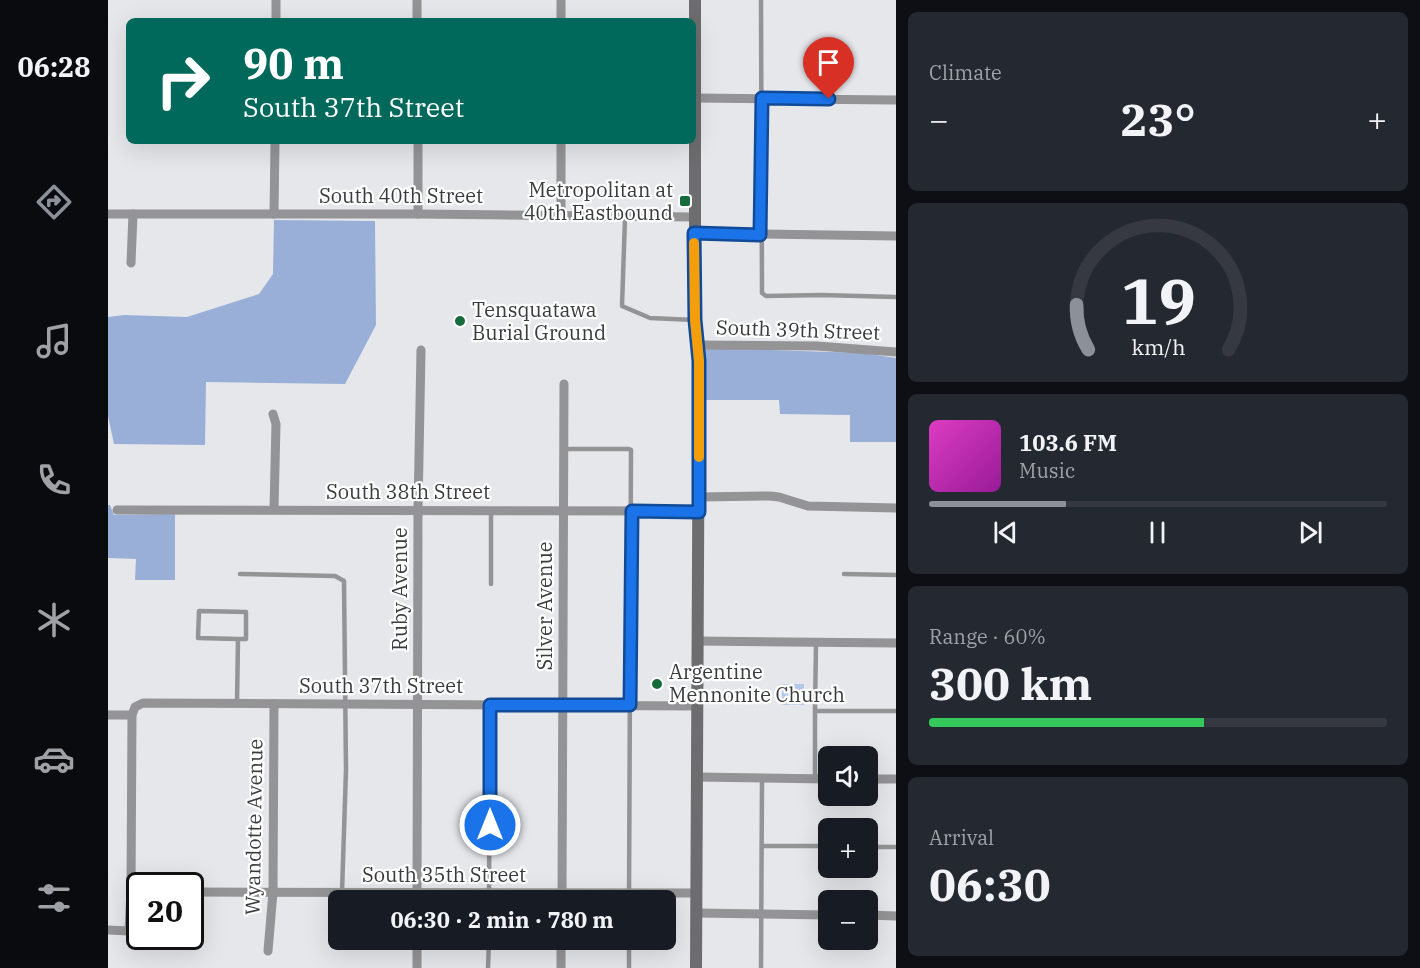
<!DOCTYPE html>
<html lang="en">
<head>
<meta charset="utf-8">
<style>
	:root { --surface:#171b24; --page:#242831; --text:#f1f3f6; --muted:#9ea1a6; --line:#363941; --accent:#8c9099 }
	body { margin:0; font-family:"IBM Plex Serif",serif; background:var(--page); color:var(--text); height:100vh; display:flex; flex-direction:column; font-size:22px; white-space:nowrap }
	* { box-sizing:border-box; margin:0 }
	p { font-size:20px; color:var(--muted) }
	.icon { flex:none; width:33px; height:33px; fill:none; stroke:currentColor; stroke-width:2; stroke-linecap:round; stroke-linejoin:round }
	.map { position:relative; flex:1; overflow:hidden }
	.sheet { display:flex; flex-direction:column; gap:12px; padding:12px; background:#0d0f14; width:524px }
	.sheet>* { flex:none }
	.top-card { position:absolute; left:18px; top:18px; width:570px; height:126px; border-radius:9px; box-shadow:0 6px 24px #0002; background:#00695c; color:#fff; overflow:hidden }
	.buttons { position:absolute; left:710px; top:746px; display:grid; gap:12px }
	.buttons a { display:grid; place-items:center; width:60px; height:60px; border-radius:9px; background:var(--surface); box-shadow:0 6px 24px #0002; font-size:30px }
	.speed { position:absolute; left:18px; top:872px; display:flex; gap:12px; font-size:30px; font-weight:700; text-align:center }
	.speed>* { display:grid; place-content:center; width:78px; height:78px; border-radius:50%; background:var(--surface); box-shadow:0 6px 24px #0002; line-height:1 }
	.speed .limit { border:3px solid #111; border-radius:9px; background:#fff; color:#111 }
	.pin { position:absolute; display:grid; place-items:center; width:51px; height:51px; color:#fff; margin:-62px -26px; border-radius:50% 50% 50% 0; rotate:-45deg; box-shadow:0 0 6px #0007 }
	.pin .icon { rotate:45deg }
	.me { position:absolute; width:66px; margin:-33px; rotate:0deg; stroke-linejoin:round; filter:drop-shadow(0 0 4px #0008) }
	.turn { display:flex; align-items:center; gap:21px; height:126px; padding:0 18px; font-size:27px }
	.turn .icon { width:78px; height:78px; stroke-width:2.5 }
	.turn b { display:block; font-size:42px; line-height:51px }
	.big { font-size:45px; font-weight:800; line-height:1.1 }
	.sheet .tile { flex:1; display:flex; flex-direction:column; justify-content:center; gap:9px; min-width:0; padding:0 21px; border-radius:9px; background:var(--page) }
	.sheet .dial { align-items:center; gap:0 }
	.dial svg { height:156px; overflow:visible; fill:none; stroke:var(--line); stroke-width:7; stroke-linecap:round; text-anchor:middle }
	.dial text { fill:var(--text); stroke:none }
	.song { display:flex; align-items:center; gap:18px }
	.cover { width:72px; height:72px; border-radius:9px; background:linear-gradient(135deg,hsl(310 70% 55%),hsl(300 70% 35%)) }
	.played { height:6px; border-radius:3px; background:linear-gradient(90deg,var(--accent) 30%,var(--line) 30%) }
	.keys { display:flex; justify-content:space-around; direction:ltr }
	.heat { display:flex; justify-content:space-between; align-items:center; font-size:33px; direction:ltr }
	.charge { height:9px; border-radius:4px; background:linear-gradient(90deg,#34c759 60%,var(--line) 0) }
	.trip { position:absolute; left:220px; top:890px; width:348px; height:60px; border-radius:9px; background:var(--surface); box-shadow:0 6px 24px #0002; font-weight:800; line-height:60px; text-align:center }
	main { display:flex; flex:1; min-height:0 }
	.tabs { display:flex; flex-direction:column; width:108px; justify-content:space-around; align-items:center; background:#090b0e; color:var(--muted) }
	.tabs .icon { width:42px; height:42px }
	.tabs .current { color:var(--accent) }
	.tabs b { font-size:27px; color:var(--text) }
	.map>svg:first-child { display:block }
	.green { fill:#b4c8ec }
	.forest { fill:#99afd7 }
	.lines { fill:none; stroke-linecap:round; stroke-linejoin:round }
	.service { stroke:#949395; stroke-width:4.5 }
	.minor { stroke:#949395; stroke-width:9 }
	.secondary { stroke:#6d6c6e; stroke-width:12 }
	.route-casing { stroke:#114b97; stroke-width:15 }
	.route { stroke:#1a73e8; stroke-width:10 }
	.slow { stroke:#f59e0b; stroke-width:10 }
	.poi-dot { fill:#166b3c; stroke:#fff; stroke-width:2 }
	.labels { text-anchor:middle; stroke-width:4.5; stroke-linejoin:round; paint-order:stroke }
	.poi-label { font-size:20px; fill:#3a3b3d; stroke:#fff; text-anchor:start }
	.street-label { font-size:20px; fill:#3a3b3d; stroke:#fff }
</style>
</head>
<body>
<main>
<nav class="tabs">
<b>06:28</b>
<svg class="icon current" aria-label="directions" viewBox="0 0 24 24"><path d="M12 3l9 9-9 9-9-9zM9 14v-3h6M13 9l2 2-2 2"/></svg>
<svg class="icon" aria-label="music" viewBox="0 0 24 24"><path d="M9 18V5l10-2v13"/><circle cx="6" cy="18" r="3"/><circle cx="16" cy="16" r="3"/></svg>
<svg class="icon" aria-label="phone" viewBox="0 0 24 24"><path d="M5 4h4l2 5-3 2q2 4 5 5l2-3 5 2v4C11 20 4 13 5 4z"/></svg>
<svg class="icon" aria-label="climate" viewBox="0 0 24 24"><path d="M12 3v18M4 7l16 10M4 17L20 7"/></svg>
<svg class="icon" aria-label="car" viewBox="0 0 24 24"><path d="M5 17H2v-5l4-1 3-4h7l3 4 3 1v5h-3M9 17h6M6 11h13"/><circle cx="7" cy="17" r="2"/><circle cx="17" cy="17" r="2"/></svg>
<svg class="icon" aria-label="filters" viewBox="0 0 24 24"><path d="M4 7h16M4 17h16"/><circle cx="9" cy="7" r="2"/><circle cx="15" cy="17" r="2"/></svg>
</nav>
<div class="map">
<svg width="789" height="968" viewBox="0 0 789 968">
	<rect width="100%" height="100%" fill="#e5e7eb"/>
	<rect class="green" x="674" y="684" width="22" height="21"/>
	<g class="forest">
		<path d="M 166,220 L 267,221 L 268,325 L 237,384 L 98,382 L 97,445 L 6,444 L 0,416 L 0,317 L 16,315 L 79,317 L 151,294 L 165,274 Z"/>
		<path d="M 601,348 L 754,353 L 788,358 L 788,442 L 742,442 L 742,415 L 672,414 L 671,400 L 596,400 L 596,351 Z"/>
		<path d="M 0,505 L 2,505 L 6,515 L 67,514 L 67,580 L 27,580 L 28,559 L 0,558 Z"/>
	</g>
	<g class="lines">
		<g class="service">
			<path d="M 653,0 L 654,293 L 658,296 L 713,295 L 789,297"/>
			<path d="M 517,218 L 514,306 L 542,318 L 586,320"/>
			<path d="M 456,449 L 521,449 L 523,450 L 521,900"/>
			<path d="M 132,574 L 227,576 L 236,581 L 238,770 L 234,892"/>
			<path d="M 736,574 L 789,575"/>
			<path d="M 383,584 L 383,510"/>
			<path d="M 708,643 L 707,711 L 789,711"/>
			<path d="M 129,703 L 130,639 L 90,638 L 91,611 L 138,612 L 138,639 L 130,639"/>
			<path d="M 707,779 L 707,711"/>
			<path d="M 654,846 L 720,846"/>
			<path d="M 759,847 L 789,847"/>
			<path d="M 381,900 L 382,704"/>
			<path d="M 380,968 L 381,939"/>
			<path d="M 521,968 L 521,939"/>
			<path d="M 653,968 L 654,779"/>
		</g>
		<g class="minor">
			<path d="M 309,0 L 309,21"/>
			<path d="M 453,0 L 453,21"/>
			<path d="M 168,21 L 168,0"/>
			<path d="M 588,98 L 789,100"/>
			<path d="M 310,141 L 310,214"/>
			<path d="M 453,141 L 453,216"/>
			<path d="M 0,214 L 310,214 L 586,217"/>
			<path d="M 166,214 L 167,141"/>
			<path d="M 586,233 L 789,236"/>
			<path d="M 23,263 L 25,214"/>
			<path d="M 590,345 L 709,346 L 789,352"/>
			<path d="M 165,414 L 168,424 L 166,509"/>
			<path d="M 591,497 L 662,496 L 671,497 L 700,506 L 789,508"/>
			<path d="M 9,510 L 591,511"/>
			<path d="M 589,641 L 789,643"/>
			<path d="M 0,715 L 24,715"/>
			<path d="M 589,777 L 720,779"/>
			<path d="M 759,779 L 789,779"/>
			<path d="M 82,892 L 589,893"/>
			<path d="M 309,900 L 310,510 L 313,350"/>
			<path d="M 454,900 L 456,384"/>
			<path d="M 588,913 L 720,915"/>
			<path d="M 759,915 L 789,916"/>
			<path d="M 0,930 L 21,931 L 23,891 L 24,715 L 27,707 L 35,703 L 589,706"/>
			<path d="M 309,939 L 309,968"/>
			<path d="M 160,951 L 165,892 L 166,704"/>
			<path d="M 453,968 L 453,939"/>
		</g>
		<path class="secondary" d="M 587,0 L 587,320 L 591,361 L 588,968"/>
	</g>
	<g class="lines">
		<g class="route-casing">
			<path id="route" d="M 382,825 L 382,705 L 522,705 L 524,511 L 591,512 L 591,361 L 587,320 L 586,233 L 652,235 L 654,98 L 721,99"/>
		</g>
		<use href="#route" class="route"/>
		<path class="slow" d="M 586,243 L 587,320 L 591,361 L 591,457"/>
	</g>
	<g class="poi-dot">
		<rect x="571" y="195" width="12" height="12" rx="3"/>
		<circle cx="352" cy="321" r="6"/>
		<circle cx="549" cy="684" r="6"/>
	</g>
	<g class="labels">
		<g class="poi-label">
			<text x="565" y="197" text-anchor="end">Metropolitan at<tspan x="565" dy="23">40th Eastbound</tspan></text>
			<text x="364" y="317">Tensquatawa<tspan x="364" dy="23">Burial Ground</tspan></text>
			<text x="561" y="679">Argentine<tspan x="561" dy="23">Mennonite Church</tspan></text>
		</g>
		<g class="street-label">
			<text x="293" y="203">South 40th Street</text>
			<text transform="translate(690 330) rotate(2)" y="7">South 39th Street</text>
			<text x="300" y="499">South 38th Street</text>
			<text transform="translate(292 589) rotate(-90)" y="7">Ruby Avenue</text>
			<text transform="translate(437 606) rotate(-90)" y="7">Silver Avenue</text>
			<text x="273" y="693">South 37th Street</text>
			<text transform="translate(146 827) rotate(-89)" y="7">Wyandotte Avenue</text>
			<text x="336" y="882">South 35th Street</text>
		</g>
	</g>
</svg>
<div class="buttons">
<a><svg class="icon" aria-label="sound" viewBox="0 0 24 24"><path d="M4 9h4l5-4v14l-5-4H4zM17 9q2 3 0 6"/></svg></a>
<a>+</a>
<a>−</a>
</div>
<div class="speed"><div class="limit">20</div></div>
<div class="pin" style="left:721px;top:99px;background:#d93025"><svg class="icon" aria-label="arrive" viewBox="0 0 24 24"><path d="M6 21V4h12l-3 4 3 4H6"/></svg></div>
<svg class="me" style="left:382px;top:825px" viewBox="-20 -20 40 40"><circle r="17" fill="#1a73e8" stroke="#fff" stroke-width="3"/><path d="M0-11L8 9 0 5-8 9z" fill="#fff"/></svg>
<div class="trip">06:30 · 2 min · 780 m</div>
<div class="top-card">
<div class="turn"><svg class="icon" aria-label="right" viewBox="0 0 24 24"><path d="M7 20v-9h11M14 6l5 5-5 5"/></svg><div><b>90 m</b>South 37th Street</div></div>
</div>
</div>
<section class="sheet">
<div class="tile"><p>Climate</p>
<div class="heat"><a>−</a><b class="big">23°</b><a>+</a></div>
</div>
<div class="tile dial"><svg viewBox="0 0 100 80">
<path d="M14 69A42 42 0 1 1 86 69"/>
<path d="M14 69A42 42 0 0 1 8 46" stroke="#8c9099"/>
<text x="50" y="56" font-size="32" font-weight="700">19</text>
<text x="50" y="72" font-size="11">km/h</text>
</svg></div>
<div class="tile">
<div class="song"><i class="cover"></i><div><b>103.6 FM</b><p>Music</p></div></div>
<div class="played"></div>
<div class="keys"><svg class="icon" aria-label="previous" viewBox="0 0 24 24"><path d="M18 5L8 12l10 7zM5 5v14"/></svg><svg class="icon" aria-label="pause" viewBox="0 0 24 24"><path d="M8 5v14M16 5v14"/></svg><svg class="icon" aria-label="next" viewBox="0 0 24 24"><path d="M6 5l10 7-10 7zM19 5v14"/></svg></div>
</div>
<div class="tile"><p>Range · 60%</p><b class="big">300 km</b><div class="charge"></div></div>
<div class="tile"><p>Arrival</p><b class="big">06:30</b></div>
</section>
</main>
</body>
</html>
